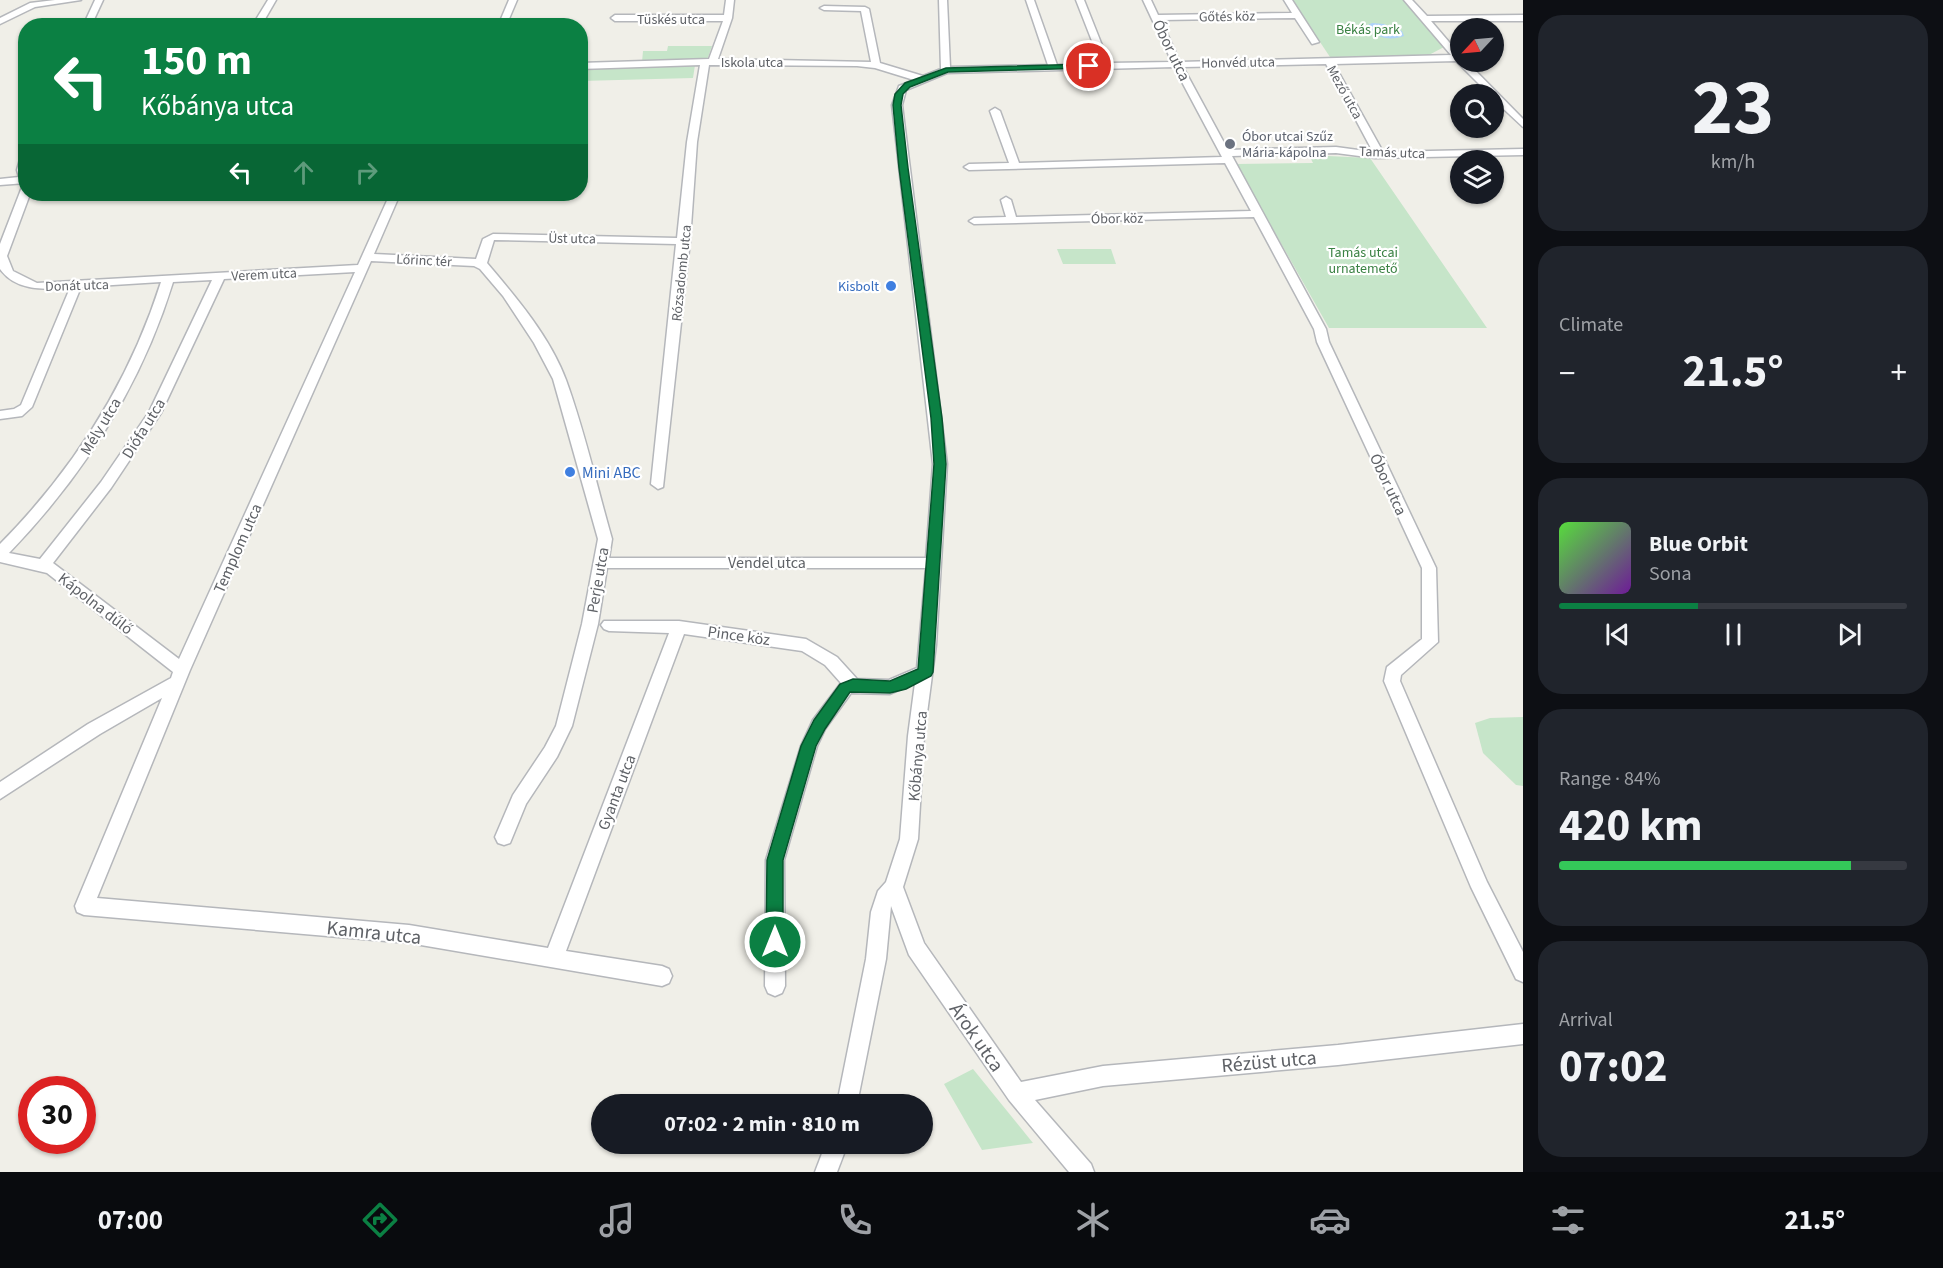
<!DOCTYPE html>
<html lang="en">
<head>
<meta charset="utf-8">
<style>
	:root { --surface:#171b24; --page:#20242c; --text:#f1f3f6; --muted:#9ea1a6; --line:#363941; --accent:#0b8043 }
	body { margin:0; font-family:"Source Sans 3",sans-serif; background:var(--page); color:var(--text); height:100vh; display:flex; flex-direction:column; font-size:22px; white-space:nowrap }
	* { box-sizing:border-box; margin:0 }
	p { font-size:20px; color:var(--muted) }
	.icon { flex:none; width:33px; height:33px; fill:none; stroke:currentColor; stroke-width:2; stroke-linecap:round; stroke-linejoin:round }
	.map { position:relative; flex:1; overflow:hidden }
	.sheet { display:flex; flex-direction:column; gap:15px; padding:15px; background:#0d0f14; width:420px }
	.sheet>* { flex:none }
	.top-card { position:absolute; left:18px; top:18px; width:570px; height:183px; border-radius:24px; box-shadow:0 2px 4px #0004; background:#0b8043; color:#fff; overflow:hidden }
	.needle { width:39px; rotate:244deg }
	.controls { position:absolute; left:1450px; top:18px; display:grid; gap:12px }
	.controls a { display:grid; place-items:center; width:54px; height:54px; border-radius:50%; background:var(--surface); box-shadow:0 2px 4px #0004; font-size:30px }
	.speed { position:absolute; left:18px; top:1076px; display:flex; gap:12px; font-size:30px; font-weight:700; text-align:center }
	.speed>* { display:grid; place-content:center; width:78px; height:78px; border-radius:50%; background:var(--surface); box-shadow:0 2px 4px #0004; line-height:1 }
	.speed .limit { border:9px solid #d22; background:#fff; color:#111 }
	.pin { position:absolute; display:grid; place-items:center; width:51px; height:51px; color:#fff; margin:-26px; border:3px solid #fff; border-radius:50%; box-shadow:0 2px 6px #0007 }
	.me { position:absolute; width:66px; margin:-33px; rotate:0deg; stroke-linejoin:round; filter:drop-shadow(0 0 4px #0008) }
	.turn { display:flex; align-items:center; gap:21px; height:126px; padding:0 24px; font-size:27px }
	.turn .icon { width:78px; height:78px; stroke-width:2.5 }
	.turn b { display:block; font-size:42px; line-height:51px }
	.lanes { display:flex; align-items:center; height:57px; padding:0 24px; background:#0003; justify-content:center; gap:30px; direction:ltr }
	.lanes .off { opacity:.35 }
	.big { font-size:45px; font-weight:700; line-height:1.1 }
	.sheet .tile { flex:1; display:flex; flex-direction:column; justify-content:center; gap:9px; min-width:0; padding:0 21px; border-radius:24px; background:var(--page) }
	.sheet .dial { align-items:center; gap:0 }
	.dial b { font-size:78px; line-height:1 }
	.song { display:flex; align-items:center; gap:18px }
	.cover { width:72px; height:72px; border-radius:9px; background:linear-gradient(135deg,hsl(110 70% 55%),hsl(280 70% 35%)) }
	.played { height:6px; border-radius:3px; background:linear-gradient(90deg,var(--accent) 40%,var(--line) 40%) }
	.keys { display:flex; justify-content:space-around; direction:ltr }
	.heat { display:flex; justify-content:space-between; align-items:center; font-size:33px; direction:ltr }
	.charge { height:9px; border-radius:4px; background:linear-gradient(90deg,#34c759 84%,var(--line) 0) }
	.trip { position:absolute; left:591px; top:1094px; width:342px; height:60px; border-radius:30px; background:var(--surface); box-shadow:0 2px 4px #0004; font-weight:700; line-height:60px; text-align:center }
	.menu { display:flex; height:96px; justify-content:space-around; align-items:center; background:#090b0e; color:var(--muted) }
	.menu .icon { width:42px; height:42px }
	.menu .active { color:var(--accent) }
	.menu b { font-size:27px; color:var(--text) }
	main { display:flex; flex:1; min-height:0 }
	.map>svg:first-child { display:block }
	.green { fill:#c6e5c9 }
	.water { fill:#aed3f9 }
	.lines { fill:none; stroke-linecap:round; stroke-linejoin:round }
	.street-casing { stroke:#b5b7bb; stroke-width:3 }
	.street { fill:#fff; fill-rule:evenodd }
	.route { fill:#0b8043; stroke:#07532c; stroke-width:1.5 }
	.worship-dot { fill:#6b7280; stroke:#fff; stroke-width:2 }
	.shop-dot { fill:#3f7fe0; stroke:#fff; stroke-width:2 }
	.labels { text-anchor:middle; stroke-width:4.5; stroke-linejoin:round; paint-order:stroke }
	.far-street-label { font-size:14px; fill:#5f6267; stroke:#fff }
	.far-park-label { font-size:14px; fill:#3b8244; stroke:#fff }
	.far-worship-label { font-size:14px; fill:#5b616d; stroke:#fff; text-anchor:start }
	.far-shop-label { font-size:14px; fill:#366cbe; stroke:#fff; text-anchor:end }
	.street-label { font-size:16px; fill:#5f6267; stroke:#fff }
	.shop-label { font-size:16px; fill:#366cbe; stroke:#fff; text-anchor:start }
	.near-street-label { font-size:20px; fill:#5f6267; stroke:#fff }
</style>
</head>
<body>
<main>
<div class="map">
<svg width="1523" height="1172" viewBox="0 0 1523 1172">
	<rect width="100%" height="100%" fill="#f0efe8"/>
	<g class="green">
		<path d="M 1292,0 L 1403,0 L 1444,47 L 1427,56 L 1330,57 Z"/>
		<path d="M 668,46 L 712,46 L 707,60 L 642,62 L 643,51 L 667,51 Z"/>
		<path d="M 695,65 L 693,78 L 581,81 L 580,69 Z"/>
		<path d="M 1328,156 L 1370,158 L 1487,328 L 1329,328 L 1236,164 L 1313,163 L 1310,157 Z"/>
		<path d="M 1057,249 L 1111,249 L 1116,264 L 1063,264 Z"/>
		<path d="M 1523,717 L 1523,786 L 1516,785 L 1483,753 L 1475,723 L 1490,718 Z"/>
		<path d="M 973,1069 L 1033,1143 L 982,1150 L 944,1084 Z"/>
	</g>
	<path class="water" d="M 1372,23 L 1384,24 L 1402,31 L 1404,36 C 1391,41 1375,39 1368,25 Z"/>
	<g class="lines">
		<g class="street-casing">
			<g id="street">
				<path d="M 55,0 L 81,0 L 35,7 L 0,24 L 0,18 L 30,3 Z"/>
				<path d="M 95,0 L 103,0 L 91,26 L 83,26 Z"/>
				<path d="M 268,0 L 276,0 L 261,26 L 252,26 Z"/>
				<path d="M 509,0 L 517,0 L 506,26 L 498,26 Z"/>
				<path d="M 726,0 L 734,0 L 732,18 L 718,59 L 871,62 L 861,11 L 824,10 L 820,8 L 824,6 L 865,7 L 869,9 L 880,63 L 923,76 L 941,69 L 939,0 L 947,0 L 950,67 L 1048,65 L 1026,0 L 1034,0 L 1057,65 L 1101,64 L 1076,0 L 1084,0 L 1109,63 L 1172,62 L 1143,0 L 1151,0 L 1158,15 L 1292,13 L 1284,0 L 1292,0 L 1319,42 L 1312,44 L 1295,18 L 1161,20 L 1180,62 L 1451,55 L 1404,0 L 1412,0 L 1427,16 L 1523,15 L 1523,21 L 1431,21 L 1461,56 L 1461,62 L 1467,62 L 1523,119 L 1523,127 L 1494,100 L 1494,94 L 1489,94 L 1456,61 L 1334,64 L 1383,152 L 1523,149 L 1523,155 L 1375,158 L 1336,153 L 1232,156 L 1326,329 L 1329,342 L 1436,568 L 1438,642 L 1401,675 L 1400,681 L 1487,882 L 1523,952 L 1523,982 L 1516,979 L 1471,887 L 1384,681 L 1387,667 L 1422,639 L 1422,568 L 1317,342 L 1314,329 L 1254,217 L 974,224 L 969,221 L 974,218 L 1006,217 L 1001,200 L 1006,197 L 1011,200 L 1016,217 L 1251,211 L 1225,163 L 969,170 L 964,167 L 969,164 L 1009,163 L 990,111 L 995,108 L 1000,111 L 1019,163 L 1222,157 L 1174,67 L 947,73 L 906,90 L 902,105 L 947,464 L 936,645 L 924,736 L 918,839 L 903,887 L 924,943 L 1021,1082 L 1103,1066 L 1338,1045 L 1523,1024 L 1523,1044 L 1338,1065 L 1103,1086 L 1035,1100 L 1091,1164 L 1094,1172 L 1069,1172 L 1009,1100 L 909,955 L 891,906 L 886,959 L 857,1104 L 837,1104 L 866,959 L 871,912 L 878,891 L 886,882 L 900,839 L 908,736 L 915,683 L 890,694 L 851,693 L 825,729 L 817,746 L 784,860 L 785,986 L 782,993 L 775,996 L 768,993 L 765,986 L 766,860 L 801,746 L 813,720 L 841,683 L 825,665 L 802,651 L 684,634 L 566,951 L 662,966 L 669,969 L 672,976 L 669,983 L 662,986 L 409,943 L 84,915 L 77,912 L 75,906 L 162,698 L 100,734 L 0,799 L 0,782 L 88,724 L 171,678 L 173,672 L 47,573 L 0,562 L 0,544 C 74,469 129,383 161,282 L 81,287 L 32,407 L 22,416 L 0,419 L 0,411 L 14,409 L 21,405 L 70,288 C 44,289 17,292 0,269 L 0,244 L 22,187 L 26,186 L 26,194 L 30,194 L 7,256 L 13,271 L 37,283 L 358,265 L 390,194 L 400,194 L 374,254 L 476,259 L 483,239 L 493,234 L 677,238 L 687,142 L 700,65 L 580,69 L 580,63 L 709,59 L 723,21 L 615,21 L 611,18 L 615,15 L 724,15 ZM 1326,64 L 1373,152 L 1336,147 L 1228,150 L 1183,67 ZM 709,65 L 857,66 L 875,68 L 914,80 L 899,86 L 892,105 L 933,464 L 926,558 L 609,558 L 612,539 C 597,487 585,432 566,380 C 550,337 516,297 487,263 L 494,240 L 676,244 L 651,484 L 658,489 L 663,487 L 690,241 L 697,142 ZM 371,261 L 474,266 L 480,269 L 503,296 L 534,343 L 553,379 L 598,539 L 582,624 L 556,726 L 545,747 L 513,795 L 495,837 L 498,843 L 504,845 L 510,843 L 526,804 L 557,757 L 572,726 L 598,624 L 607,568 L 926,568 L 917,668 L 889,680 L 857,679 L 837,657 L 806,639 L 679,621 L 604,621 L 601,625 L 604,629 L 609,631 L 669,633 L 548,948 L 409,925 L 97,898 L 190,670 ZM 355,272 L 179,659 L 53,563 L 111,488 L 161,413 L 224,279 ZM 212,280 L 149,412 L 101,482 L 40,559 L 9,553 C 84,475 141,386 173,282 Z"/>
				<path d="M 26,153 L 26,183 L 0,185 L 0,179 L 19,177 L 17,170 L 21,156 Z"/>
				<path d="M 826,1143 L 848,1143 L 837,1172 L 815,1172 Z"/>
			</g>
		</g>
		<use href="#street" class="street"/>
	</g>
	<path class="route" d="M 1089,64 L 1092,68 L 948,72 L 910,87 L 903,94 L 901,105 L 908,168 L 942,418 L 946,464 L 933,672 L 931,676 L 906,689 L 890,693 L 850,692 L 825,729 L 816,746 L 783,860 L 783,942 L 781,948 L 775,950 L 768,948 L 766,942 L 767,860 L 801,746 L 814,720 L 840,684 L 853,679 L 890,681 L 918,669 L 934,464 L 931,418 L 899,168 L 893,105 L 895,94 L 905,83 L 946,68 Z"/>
	<circle class="worship-dot" cx="1230" cy="144" r="6"/>
	<g class="shop-dot">
		<circle cx="891" cy="286" r="6"/>
		<circle cx="570" cy="472" r="6"/>
	</g>
	<g class="labels">
		<g class="far-street-label">
			<text transform="translate(1227 16) rotate(-1)" y="5">Gőtés köz</text>
			<text x="671" y="24">Tüskés utca</text>
			<text x="752" y="67">Iskola utca</text>
			<text transform="translate(1238 62) rotate(-1)" y="5">Honvéd utca</text>
			<text transform="translate(1345 92) rotate(61)" y="5">Mező utca</text>
			<text transform="translate(1392 152) rotate(2)" y="5">Tamás utca</text>
			<text transform="translate(1117 218) rotate(-1)" y="5">Óbor köz</text>
			<text transform="translate(572 238) rotate(1)" y="5">Üst utca</text>
			<text transform="translate(424 260) rotate(3)" y="5">Lőrinc tér</text>
			<text transform="translate(681 273) rotate(-84)" y="5">Rózsadomb utca</text>
			<text transform="translate(264 274) rotate(-3)" y="5">Verem utca</text>
			<text transform="translate(77 285) rotate(-2)" y="5">Donát utca</text>
		</g>
		<g class="far-park-label">
			<text x="1368" y="34">Békás park</text>
			<text x="1363" y="257">Tamás utcai<tspan x="1363" dy="16">urnatemető</tspan></text>
		</g>
		<g class="far-worship-label">
			<text x="1242" y="141">Óbor utcai Szűz<tspan x="1242" dy="16">Mária-kápolna</tspan></text>
		</g>
		<g class="far-shop-label">
			<text x="879" y="291">Kisbolt</text>
		</g>
		<g class="street-label">
			<text transform="translate(1172 50) rotate(64)" y="6">Óbor utca</text>
			<text transform="translate(100 426) rotate(-59)" y="6">Mély utca</text>
			<text transform="translate(143 428) rotate(-58)" y="6">Diófa utca</text>
			<text transform="translate(1389 484) rotate(65)" y="6">Óbor utca</text>
			<text transform="translate(237 548) rotate(-66)" y="6">Templom utca</text>
			<text x="767" y="568">Vendel utca</text>
			<text transform="translate(597 580) rotate(-80)" y="6">Perje utca</text>
			<text transform="translate(96 603) rotate(38)" y="6">Kápolna dűlő</text>
			<text transform="translate(739 635) rotate(8)" y="6">Pince köz</text>
			<text transform="translate(917 756) rotate(-85)" y="6">Kőbánya utca</text>
			<text transform="translate(616 792) rotate(-69)" y="6">Gyanta utca</text>
		</g>
		<g class="shop-label">
			<text x="582" y="478">Mini ABC</text>
		</g>
		<g class="near-street-label">
			<text transform="translate(374 932) rotate(6)" y="7">Kamra utca</text>
			<text transform="translate(977 1037) rotate(55)" y="7">Árok utca</text>
			<text transform="translate(1269 1061) rotate(-5)" y="7">Rézüst utca</text>
		</g>
	</g>
</svg>
<div class="controls">
<a><svg class="needle" viewBox="-14 -14 28 28"><path d="M0-13l5 13h-10z" fill="#e53935"/><path d="M0 13l5-13h-10z" fill="#9ea1a6"/></svg></a>
<a><svg class="icon" aria-label="search" viewBox="0 0 24 24"><circle cx="10" cy="10" r="6"/><path d="M15 15l6 6"/></svg></a>
<a><svg class="icon" aria-label="layers" viewBox="0 0 24 24"><path d="M12 4l9 5-9 5-9-5zM3 14l9 5 9-5"/></svg></a>
</div>
<div class="speed"><div class="limit">30</div></div>
<div class="pin" style="left:1089px;top:66px;background:#d93025"><svg class="icon" aria-label="arrive" viewBox="0 0 24 24"><path d="M6 21V4h12l-3 4 3 4H6"/></svg></div>
<svg class="me" style="left:775px;top:942px" viewBox="-20 -20 40 40"><circle r="17" fill="#0b8043" stroke="#fff" stroke-width="3"/><path d="M0-11L8 9 0 5-8 9z" fill="#fff"/></svg>
<div class="trip">07:02 · 2 min · 810 m</div>
<div class="top-card">
<div class="turn"><svg class="icon" aria-label="left" viewBox="0 0 24 24"><path d="M17 20v-9H6M10 6l-5 5 5 5"/></svg><div><b>150 m</b>Kőbánya utca</div></div>
<div class="lanes"><svg class="icon" aria-label="left" viewBox="0 0 24 24"><path d="M17 20v-9H6M10 6l-5 5 5 5"/></svg><svg class="icon off" aria-label="ahead" viewBox="0 0 24 24"><path d="M12 20V5M6 11l6-6 6 6"/></svg><svg class="icon off" aria-label="right" viewBox="0 0 24 24"><path d="M7 20v-9h11M14 6l5 5-5 5"/></svg></div>
</div>
</div>
<section class="sheet">
<div class="tile dial"><b>23</b><p>km/h</p></div>
<div class="tile"><p>Climate</p>
<div class="heat"><a>−</a><b class="big">21.5°</b><a>+</a></div>
</div>
<div class="tile">
<div class="song"><i class="cover"></i><div><b>Blue Orbit</b><p>Sona</p></div></div>
<div class="played"></div>
<div class="keys"><svg class="icon" aria-label="previous" viewBox="0 0 24 24"><path d="M18 5L8 12l10 7zM5 5v14"/></svg><svg class="icon" aria-label="pause" viewBox="0 0 24 24"><path d="M8 5v14M16 5v14"/></svg><svg class="icon" aria-label="next" viewBox="0 0 24 24"><path d="M6 5l10 7-10 7zM19 5v14"/></svg></div>
</div>
<div class="tile"><p>Range · 84%</p><b class="big">420 km</b><div class="charge"></div></div>
<div class="tile"><p>Arrival</p><b class="big">07:02</b></div>
</section>
</main>
<nav class="menu">
<b>07:00</b>
<svg class="icon active" aria-label="directions" viewBox="0 0 24 24"><path d="M12 3l9 9-9 9-9-9zM9 14v-3h6M13 9l2 2-2 2"/></svg>
<svg class="icon" aria-label="music" viewBox="0 0 24 24"><path d="M9 18V5l10-2v13"/><circle cx="6" cy="18" r="3"/><circle cx="16" cy="16" r="3"/></svg>
<svg class="icon" aria-label="phone" viewBox="0 0 24 24"><path d="M5 4h4l2 5-3 2q2 4 5 5l2-3 5 2v4C11 20 4 13 5 4z"/></svg>
<svg class="icon" aria-label="climate" viewBox="0 0 24 24"><path d="M12 3v18M4 7l16 10M4 17L20 7"/></svg>
<svg class="icon" aria-label="car" viewBox="0 0 24 24"><path d="M5 17H2v-5l4-1 3-4h7l3 4 3 1v5h-3M9 17h6M6 11h13"/><circle cx="7" cy="17" r="2"/><circle cx="17" cy="17" r="2"/></svg>
<svg class="icon" aria-label="filters" viewBox="0 0 24 24"><path d="M4 7h16M4 17h16"/><circle cx="9" cy="7" r="2"/><circle cx="15" cy="17" r="2"/></svg>
<b>21.5°</b>
</nav>
</body>
</html>
